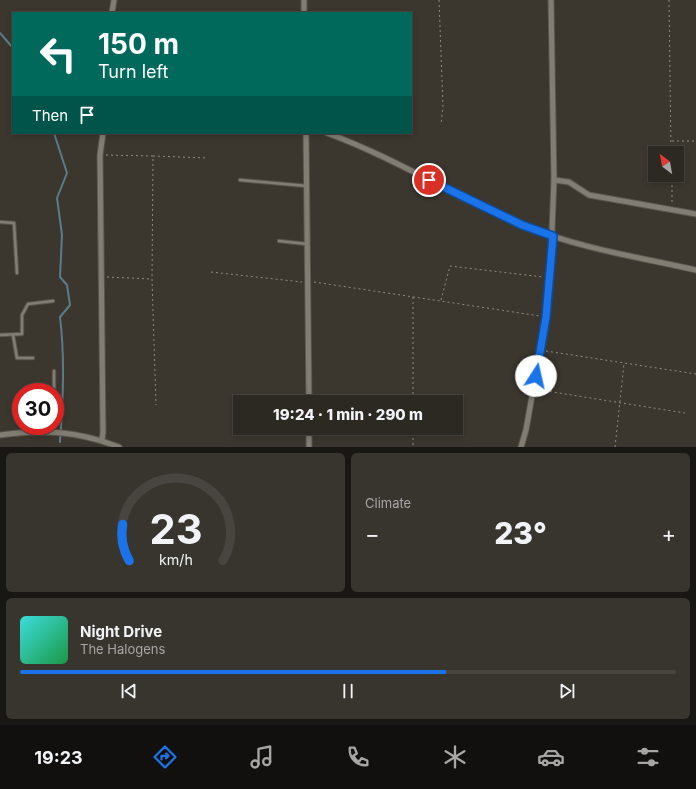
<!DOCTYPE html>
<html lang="en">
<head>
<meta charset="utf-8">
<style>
	:root { --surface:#2c2922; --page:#38352f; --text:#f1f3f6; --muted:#a6a6a5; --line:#484540; --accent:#1a73e8 }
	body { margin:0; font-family:Inter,sans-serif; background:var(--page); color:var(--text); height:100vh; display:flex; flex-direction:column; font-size:15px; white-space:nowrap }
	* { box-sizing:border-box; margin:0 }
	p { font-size:13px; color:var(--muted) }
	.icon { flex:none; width:22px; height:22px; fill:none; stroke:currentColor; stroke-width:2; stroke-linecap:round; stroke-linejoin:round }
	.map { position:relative; height:447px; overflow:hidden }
	.panel { display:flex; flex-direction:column; gap:6px; padding:6px; background:#181713; flex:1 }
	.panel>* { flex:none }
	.banner { position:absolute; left:12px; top:12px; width:400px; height:122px; border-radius:0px; box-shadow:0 2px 6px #0003,0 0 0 1px var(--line); background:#00695c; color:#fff; overflow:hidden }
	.needle { width:26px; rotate:329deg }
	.buttons { position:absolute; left:648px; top:146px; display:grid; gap:8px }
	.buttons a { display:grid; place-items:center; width:36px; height:36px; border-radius:0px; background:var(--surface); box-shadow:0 2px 6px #0003,0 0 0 1px var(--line); font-size:20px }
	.speed { position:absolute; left:12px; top:383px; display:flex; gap:8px; font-size:20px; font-weight:700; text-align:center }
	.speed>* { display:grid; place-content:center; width:52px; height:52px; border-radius:50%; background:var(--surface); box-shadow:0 2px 6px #0003,0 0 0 1px var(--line); line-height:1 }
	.speed .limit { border:6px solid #d22; background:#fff; color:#111 }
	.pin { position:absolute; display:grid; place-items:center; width:34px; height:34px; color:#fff; margin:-17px; border:2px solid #fff; border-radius:50%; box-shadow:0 1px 4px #0007 }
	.me { position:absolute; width:44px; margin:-22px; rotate:10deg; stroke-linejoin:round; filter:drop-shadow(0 0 3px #0008) }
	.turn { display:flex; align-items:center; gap:14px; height:84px; padding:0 20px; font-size:18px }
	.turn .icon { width:52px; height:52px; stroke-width:2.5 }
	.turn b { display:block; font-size:28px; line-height:34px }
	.then { display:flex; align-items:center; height:38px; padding:0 20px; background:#0003; gap:8px; font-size:15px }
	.big { font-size:30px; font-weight:800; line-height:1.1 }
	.panel .card { flex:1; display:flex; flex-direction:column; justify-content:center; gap:6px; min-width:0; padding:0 14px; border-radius:6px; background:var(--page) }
	.panel .dial { align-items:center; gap:0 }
	.dial svg { height:104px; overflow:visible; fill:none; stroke:var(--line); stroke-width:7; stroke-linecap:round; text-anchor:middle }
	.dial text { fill:var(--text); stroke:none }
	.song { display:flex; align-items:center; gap:12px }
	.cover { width:48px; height:48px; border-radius:6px; background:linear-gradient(135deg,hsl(180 70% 55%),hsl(140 70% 35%)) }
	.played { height:4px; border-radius:2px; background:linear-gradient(90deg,var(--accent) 65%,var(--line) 65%) }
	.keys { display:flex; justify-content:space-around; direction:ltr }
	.heat { display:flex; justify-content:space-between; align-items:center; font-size:22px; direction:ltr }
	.panel .tiles { flex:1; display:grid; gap:6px; grid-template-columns:1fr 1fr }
	.card:last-child { grid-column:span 2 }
	.trip { position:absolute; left:233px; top:395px; width:230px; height:40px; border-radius:0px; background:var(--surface); box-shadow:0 2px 6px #0003,0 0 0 1px var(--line); font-weight:800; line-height:40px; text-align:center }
	.dock { display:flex; height:64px; justify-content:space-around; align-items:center; background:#12100e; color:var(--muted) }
	.dock .icon { width:28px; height:28px }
	.dock .current { color:var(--accent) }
	.dock b { font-size:18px; color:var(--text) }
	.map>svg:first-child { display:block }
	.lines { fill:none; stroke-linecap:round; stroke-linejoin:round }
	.stream { stroke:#5a7b8a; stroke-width:2 }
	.lane-casing { stroke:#58554d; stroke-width:4.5 }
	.street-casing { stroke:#58554d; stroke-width:7 }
	.path { stroke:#8f8c85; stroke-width:1; stroke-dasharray:2 3; stroke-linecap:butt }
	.lane { stroke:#817d73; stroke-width:2.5 }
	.street { stroke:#817d73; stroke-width:5 }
	.route-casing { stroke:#114b97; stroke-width:10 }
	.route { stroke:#1a73e8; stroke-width:7 }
</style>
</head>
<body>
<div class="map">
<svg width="696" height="447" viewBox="0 0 696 447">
	<rect width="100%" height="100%" fill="#3b372e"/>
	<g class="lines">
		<g class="stream">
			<path d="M 0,33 L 13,48"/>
			<path d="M 54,133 L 67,173 L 57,198 L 62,235 L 60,277 L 67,285 L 70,305 L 60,317 C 65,358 63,400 60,442"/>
		</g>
		<g class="lane-casing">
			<g id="lane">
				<path d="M 240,180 L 307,186"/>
				<path d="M 0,222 L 14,223 L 17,273"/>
				<path d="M 279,241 L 307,244"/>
				<path d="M 0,335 L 22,334 L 22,315 L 28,304 L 53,301"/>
				<path d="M 13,335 L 17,358 L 33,358"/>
				<path d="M 54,371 L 54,392"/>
			</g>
		</g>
		<g class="street-casing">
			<g id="street">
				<path d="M 304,0 L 304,13"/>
				<path d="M 112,13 L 114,0"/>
				<path d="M 306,133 L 309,402"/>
				<path d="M 327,133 C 395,158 456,197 523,225 C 577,248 638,257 696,270"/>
				<path d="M 554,180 L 569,182 L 589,195 L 696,214"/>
				<path d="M 309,428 L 309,447"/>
				<path d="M 0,435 C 43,429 78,431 119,447"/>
				<path d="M 102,440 L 103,432 L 100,155 L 103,133"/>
				<path d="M 521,447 L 526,430 L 546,317 L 553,242 L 552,230 L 554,180 L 551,0"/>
			</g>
		</g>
		<g class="path">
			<path d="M 439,0 L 443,106 L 441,125"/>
			<path d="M 669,0 L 671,153"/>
			<path d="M 672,141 L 696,141"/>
			<path d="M 106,155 L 153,156 L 152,279 L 156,405"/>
			<path d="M 153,156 L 208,158"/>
			<path d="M 672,175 L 672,204"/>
			<path d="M 211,272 L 302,282"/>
			<path d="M 107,277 L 152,279"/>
			<path d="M 314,282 L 540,316"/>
			<path d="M 413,297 L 413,402"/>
			<path d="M 441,300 L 450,266 L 543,277"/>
			<path d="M 546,351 L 696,374"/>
			<path d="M 540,390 L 685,413"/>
			<path d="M 413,428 L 413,447"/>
			<path d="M 615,447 L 624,364"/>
		</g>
		<use href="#lane" class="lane"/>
		<use href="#street" class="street"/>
	</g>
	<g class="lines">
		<g class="route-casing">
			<path id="route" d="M 429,180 L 522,225 L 553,236 L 546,317 L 536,376"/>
		</g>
		<use href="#route" class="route"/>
	</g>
</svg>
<div class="buttons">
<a><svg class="needle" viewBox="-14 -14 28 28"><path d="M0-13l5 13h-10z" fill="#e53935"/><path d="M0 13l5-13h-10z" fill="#a6a6a5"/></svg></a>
</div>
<div class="speed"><div class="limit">30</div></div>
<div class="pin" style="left:429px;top:180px;background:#d93025"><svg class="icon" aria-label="arrive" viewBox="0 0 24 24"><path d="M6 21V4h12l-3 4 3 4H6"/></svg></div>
<svg class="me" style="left:536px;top:376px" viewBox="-20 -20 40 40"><circle r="19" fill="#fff"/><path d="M0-13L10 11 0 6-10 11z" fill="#1a73e8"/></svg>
<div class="trip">19:24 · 1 min · 290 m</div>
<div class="banner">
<div class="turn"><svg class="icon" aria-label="left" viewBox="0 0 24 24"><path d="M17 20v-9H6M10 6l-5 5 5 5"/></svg><div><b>150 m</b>Turn left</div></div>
<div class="then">Then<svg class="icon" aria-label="arrive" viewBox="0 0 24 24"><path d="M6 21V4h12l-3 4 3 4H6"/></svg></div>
</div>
</div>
<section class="panel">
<div class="tiles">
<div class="card dial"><svg viewBox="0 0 100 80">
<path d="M14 69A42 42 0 1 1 86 69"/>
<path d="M14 69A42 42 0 0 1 9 41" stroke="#1a73e8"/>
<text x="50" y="56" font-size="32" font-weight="700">23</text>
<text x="50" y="72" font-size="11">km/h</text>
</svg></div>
<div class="card"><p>Climate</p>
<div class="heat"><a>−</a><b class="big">23°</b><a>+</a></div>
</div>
<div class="card">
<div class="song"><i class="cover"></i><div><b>Night Drive</b><p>The Halogens</p></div></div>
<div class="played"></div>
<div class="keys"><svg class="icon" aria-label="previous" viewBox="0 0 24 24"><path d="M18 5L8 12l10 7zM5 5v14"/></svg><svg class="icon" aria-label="pause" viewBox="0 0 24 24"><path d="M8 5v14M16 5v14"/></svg><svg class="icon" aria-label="next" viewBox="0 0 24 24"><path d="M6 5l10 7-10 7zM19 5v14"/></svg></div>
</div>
</div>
</section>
<nav class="dock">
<b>19:23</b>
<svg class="icon current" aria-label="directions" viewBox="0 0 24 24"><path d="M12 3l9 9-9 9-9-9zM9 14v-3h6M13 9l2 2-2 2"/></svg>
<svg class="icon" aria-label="music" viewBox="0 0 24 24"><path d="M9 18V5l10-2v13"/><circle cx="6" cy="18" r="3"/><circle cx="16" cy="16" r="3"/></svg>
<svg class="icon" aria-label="phone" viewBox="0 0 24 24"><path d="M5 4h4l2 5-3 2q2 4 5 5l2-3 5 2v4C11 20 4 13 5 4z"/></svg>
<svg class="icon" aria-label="climate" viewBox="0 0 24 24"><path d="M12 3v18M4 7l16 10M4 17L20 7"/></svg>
<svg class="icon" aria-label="car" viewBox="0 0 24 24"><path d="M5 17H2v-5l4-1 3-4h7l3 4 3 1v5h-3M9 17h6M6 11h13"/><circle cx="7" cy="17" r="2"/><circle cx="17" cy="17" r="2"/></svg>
<svg class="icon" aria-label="filters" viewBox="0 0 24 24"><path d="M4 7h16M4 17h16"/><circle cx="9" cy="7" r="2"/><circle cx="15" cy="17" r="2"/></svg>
</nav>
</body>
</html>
